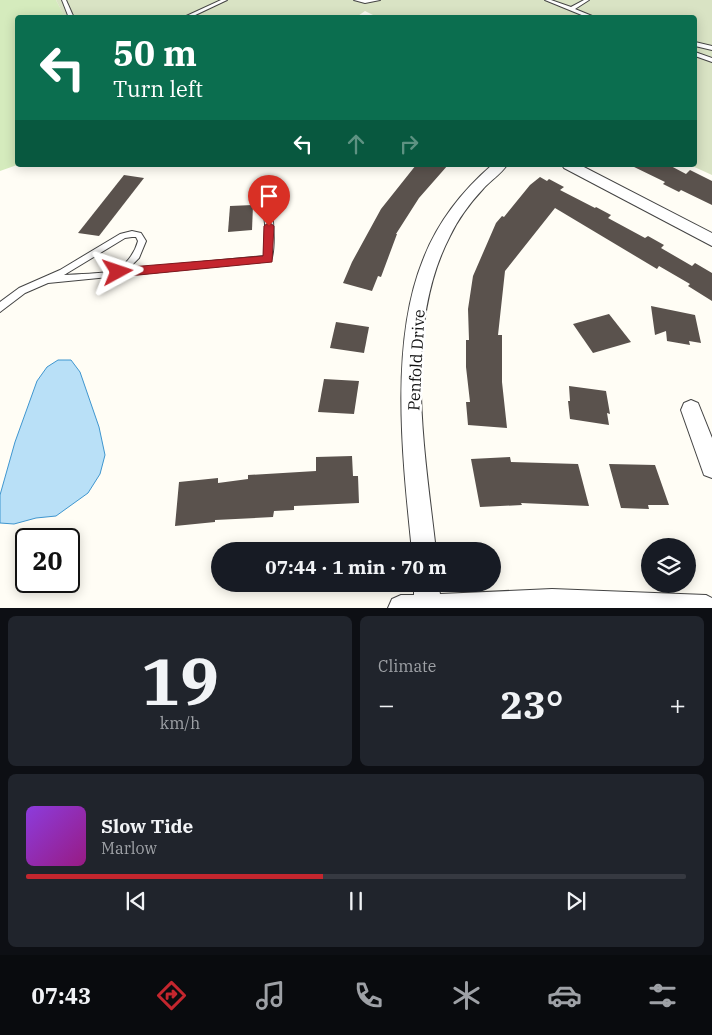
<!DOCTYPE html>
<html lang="en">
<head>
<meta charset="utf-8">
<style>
	:root { --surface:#171b24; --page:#20242c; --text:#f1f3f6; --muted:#9ea1a6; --line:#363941; --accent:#c4262e }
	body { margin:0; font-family:"IBM Plex Serif",serif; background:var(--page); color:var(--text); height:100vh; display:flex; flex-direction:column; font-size:19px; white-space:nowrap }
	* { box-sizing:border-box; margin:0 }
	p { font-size:16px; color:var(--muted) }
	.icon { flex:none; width:28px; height:28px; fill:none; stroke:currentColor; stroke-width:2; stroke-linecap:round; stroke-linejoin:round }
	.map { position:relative; height:608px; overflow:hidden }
	.drawer { display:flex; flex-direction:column; gap:8px; padding:8px; background:#0d0f14; flex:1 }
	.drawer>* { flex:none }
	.banner { position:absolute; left:15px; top:15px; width:682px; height:152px; border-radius:5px; box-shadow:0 2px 12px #0003; background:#0b6e4f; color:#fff; overflow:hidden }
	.controls { position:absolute; left:641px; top:538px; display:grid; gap:10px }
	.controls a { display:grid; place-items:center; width:55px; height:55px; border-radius:50%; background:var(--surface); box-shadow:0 2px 12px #0003; font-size:25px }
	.speed { position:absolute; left:15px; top:528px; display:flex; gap:10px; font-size:25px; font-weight:700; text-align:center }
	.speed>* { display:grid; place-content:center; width:65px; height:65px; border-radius:50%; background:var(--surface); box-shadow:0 2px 12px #0003; line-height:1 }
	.speed .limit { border:2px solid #111; border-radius:8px; background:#fff; color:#111 }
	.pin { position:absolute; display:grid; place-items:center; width:42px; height:42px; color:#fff; margin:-51px -21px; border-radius:50% 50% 50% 0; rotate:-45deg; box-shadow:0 0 5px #0007 }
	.pin .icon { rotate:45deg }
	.me { position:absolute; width:55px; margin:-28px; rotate:85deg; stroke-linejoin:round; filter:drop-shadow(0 0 4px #0008) }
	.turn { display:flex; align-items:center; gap:18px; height:105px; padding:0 15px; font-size:22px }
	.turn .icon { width:65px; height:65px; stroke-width:2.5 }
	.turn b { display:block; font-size:35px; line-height:42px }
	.lanes { display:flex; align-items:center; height:48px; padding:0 15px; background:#0003; justify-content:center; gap:25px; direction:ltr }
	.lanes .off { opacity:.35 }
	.big { font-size:38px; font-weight:800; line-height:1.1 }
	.drawer .tile { flex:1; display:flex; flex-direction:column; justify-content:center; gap:8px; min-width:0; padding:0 18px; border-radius:8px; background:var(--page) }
	.drawer .dial { align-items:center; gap:0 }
	.dial b { font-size:65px; line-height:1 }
	.song { display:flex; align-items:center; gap:15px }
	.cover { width:60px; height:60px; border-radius:8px; background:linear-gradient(135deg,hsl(270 70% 55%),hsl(310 70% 35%)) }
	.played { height:5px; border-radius:2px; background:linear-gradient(90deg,var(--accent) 45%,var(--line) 45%) }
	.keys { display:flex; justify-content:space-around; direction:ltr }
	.heat { display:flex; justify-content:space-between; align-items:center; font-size:28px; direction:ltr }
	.drawer .tiles { flex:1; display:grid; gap:8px; grid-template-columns:1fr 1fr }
	.tile:last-child { grid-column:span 2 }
	.trip { position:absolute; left:211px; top:542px; width:290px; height:50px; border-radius:25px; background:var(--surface); box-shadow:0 2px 12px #0003; font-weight:800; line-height:50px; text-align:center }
	.tabs { display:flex; height:80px; justify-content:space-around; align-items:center; background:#090b0e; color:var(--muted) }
	.tabs .icon { width:35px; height:35px }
	.tabs .current { color:var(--accent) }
	.tabs b { font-size:22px; color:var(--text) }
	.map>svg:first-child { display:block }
	.green { fill:#d5ebbd }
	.cemetery { fill:#d9e3c4 }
	.water { fill:#b9e0f7; stroke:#3f96cf }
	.building { fill:#5a524d }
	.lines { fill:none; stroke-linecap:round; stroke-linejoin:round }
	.service-casing { stroke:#444; stroke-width:2 }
	.minor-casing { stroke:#444; stroke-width:2 }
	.service { fill:#fff; fill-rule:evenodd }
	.minor { fill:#fff; fill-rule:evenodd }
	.route { fill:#c4262e; stroke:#7f191e }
	.labels { text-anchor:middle; stroke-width:5; stroke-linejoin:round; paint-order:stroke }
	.street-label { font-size:16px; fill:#111; stroke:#fff }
</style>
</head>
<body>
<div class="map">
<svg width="712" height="608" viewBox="0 0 712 608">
	<rect width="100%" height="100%" fill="#fffdf5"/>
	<path class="green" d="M 0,0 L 56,0 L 65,17 L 18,18 L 17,165 L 0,171 Z"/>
	<path class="cemetery" d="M 56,0 L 712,0 L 712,175 L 690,165 L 695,165 L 695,18 L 379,18 L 365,11 L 355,18 L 65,18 Z"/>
	<path class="water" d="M 58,360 L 71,360 L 80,372 L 99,427 L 105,455 L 100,474 L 88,493 L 56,516 L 36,518 L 14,524 L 0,523 L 0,495 L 15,442 L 37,381 L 47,367 Z"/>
	<g class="building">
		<path d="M 416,165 L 448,165 L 419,198 L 396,234 L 397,234 L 381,277 L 378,276 L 372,291 L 343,283 L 352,262 L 381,209 Z"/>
		<path d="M 630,165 L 669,165 L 686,174 L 690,170 L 712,181 L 712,205 L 681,190 L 679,192 L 663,184 L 665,182 Z"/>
		<path d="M 124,175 L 144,178 L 99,236 L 78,233 Z"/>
		<path d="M 540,177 L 547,181 L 549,179 L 564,187 L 560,190 L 595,208 L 596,207 L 611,215 L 608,218 L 645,238 L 648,236 L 664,245 L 661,248 L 692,266 L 695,263 L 712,273 L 712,301 L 688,286 L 690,284 L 659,266 L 657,269 L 555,208 L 505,271 L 498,335 L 502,335 L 502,382 L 507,428 L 468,425 L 466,402 L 470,402 L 466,367 L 466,340 L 469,340 L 468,309 L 473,276 L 496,223 L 502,216 L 504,217 L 530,185 Z"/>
		<path d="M 253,205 L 252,230 L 228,232 L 230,206 Z"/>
		<path d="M 651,306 L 695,315 L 701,343 L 689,341 L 690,345 L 667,341 L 666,331 L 655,335 Z"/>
		<path d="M 609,314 L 631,342 L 593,353 L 573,324 Z"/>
		<path d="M 336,322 L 369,327 L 364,353 L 330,348 Z"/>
		<path d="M 324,379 L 359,381 L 354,414 L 318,412 Z"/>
		<path d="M 569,386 L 606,391 L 610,414 L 607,413 L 609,425 L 570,419 L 568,401 L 570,401 Z"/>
		<path d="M 352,456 L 353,476 L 358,476 L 359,503 L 294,506 L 294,510 L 274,511 L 273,517 L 215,520 L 215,522 L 175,526 L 179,482 L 218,478 L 218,483 L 248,479 L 248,475 L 316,471 L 316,457 Z"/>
		<path d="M 510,457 L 511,462 L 578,464 L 589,506 L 521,503 L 522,505 L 480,507 L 471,459 Z"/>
		<path d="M 609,464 L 655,465 L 669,505 L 648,505 L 649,509 L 621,508 Z"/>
	</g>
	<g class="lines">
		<g class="service-casing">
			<g id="service">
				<path d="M 62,0 L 66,0 L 74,18 L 69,18 Z"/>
				<path d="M 221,0 L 227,0 L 189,18 L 182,18 Z"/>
				<path d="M 354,0 L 380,0 L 365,3 Z"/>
				<path d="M 545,0 L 551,0 L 571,7 L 584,0 L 589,0 L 575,9 L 597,18 L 589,18 Z"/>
				<path d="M 695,42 L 712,46 L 712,50 L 695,46 Z"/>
				<path d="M 695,52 L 712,58 L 712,62 L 695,56 Z"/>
				<path d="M 262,187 L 268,187 L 269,189 C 272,208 277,243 271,261 L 48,283 L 25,293 L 0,312 L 0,302 L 19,288 L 60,270 L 120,234 L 132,231 L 141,233 L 146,241 L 139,258 L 128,269 L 264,256 L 265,224 L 261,189 ZM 132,237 L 136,237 L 138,241 C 135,253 125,267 113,271 C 99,274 78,274 64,275 L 125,238 Z"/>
			</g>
		</g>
		<g class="minor-casing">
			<g id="minor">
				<path d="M 492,165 L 507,165 C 501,174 490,181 483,189 C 470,203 458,219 450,236 C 402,328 425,452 436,551 L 412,551 C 403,463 389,344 423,260 C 437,223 462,191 492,165 Z"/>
				<path d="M 562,165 L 580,165 L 712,233 L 712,246 L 564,168 Z"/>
				<path d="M 691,400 L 698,403 L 712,438 L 712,478 L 704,475 L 681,410 L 684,403 Z"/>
				<path d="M 414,584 L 438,584 L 440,594 L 552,589 L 706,595 L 712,598 L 712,608 L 388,608 L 392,599 L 401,595 L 414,595 Z"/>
			</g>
		</g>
		<use href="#service" class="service"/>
		<use href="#minor" class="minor"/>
	</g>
	<path class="route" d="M 269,222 L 274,226 L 272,262 L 118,277 L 112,272 L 118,268 L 263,256 L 264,226 Z"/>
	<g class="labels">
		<g class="street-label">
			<text transform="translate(416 360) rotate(-87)" y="6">Penfold Drive</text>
		</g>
	</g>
</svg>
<div class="controls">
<a><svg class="icon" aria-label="layers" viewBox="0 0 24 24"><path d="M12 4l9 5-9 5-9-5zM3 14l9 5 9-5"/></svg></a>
</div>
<div class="speed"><div class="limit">20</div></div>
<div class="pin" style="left:269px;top:226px;background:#d93025"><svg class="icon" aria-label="arrive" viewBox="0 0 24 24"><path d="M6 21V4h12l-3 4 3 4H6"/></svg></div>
<svg class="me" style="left:118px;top:272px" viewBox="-20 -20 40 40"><path d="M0-17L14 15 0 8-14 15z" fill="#c4262e" stroke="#fff" stroke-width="4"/></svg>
<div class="trip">07:44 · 1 min · 70 m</div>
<div class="banner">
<div class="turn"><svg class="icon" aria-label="left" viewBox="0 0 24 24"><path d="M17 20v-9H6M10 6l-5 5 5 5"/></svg><div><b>50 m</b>Turn left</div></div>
<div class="lanes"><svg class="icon" aria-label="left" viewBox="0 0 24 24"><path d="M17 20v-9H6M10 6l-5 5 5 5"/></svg><svg class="icon off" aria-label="ahead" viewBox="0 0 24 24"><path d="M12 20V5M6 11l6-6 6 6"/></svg><svg class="icon off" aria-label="right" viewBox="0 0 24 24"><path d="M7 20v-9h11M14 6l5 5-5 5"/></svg></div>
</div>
</div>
<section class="drawer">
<div class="tiles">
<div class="tile dial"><b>19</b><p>km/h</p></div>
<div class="tile"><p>Climate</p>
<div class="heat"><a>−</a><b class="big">23°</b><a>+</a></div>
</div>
<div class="tile">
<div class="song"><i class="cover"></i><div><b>Slow Tide</b><p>Marlow</p></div></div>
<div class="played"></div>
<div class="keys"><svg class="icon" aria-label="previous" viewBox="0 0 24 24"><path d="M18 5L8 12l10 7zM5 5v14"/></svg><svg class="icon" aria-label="pause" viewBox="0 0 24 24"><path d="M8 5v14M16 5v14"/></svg><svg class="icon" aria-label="next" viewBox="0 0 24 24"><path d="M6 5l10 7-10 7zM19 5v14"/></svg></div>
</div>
</div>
</section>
<nav class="tabs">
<b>07:43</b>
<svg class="icon current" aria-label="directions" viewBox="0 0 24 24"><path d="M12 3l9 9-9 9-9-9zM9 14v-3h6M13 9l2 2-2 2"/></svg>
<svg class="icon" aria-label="music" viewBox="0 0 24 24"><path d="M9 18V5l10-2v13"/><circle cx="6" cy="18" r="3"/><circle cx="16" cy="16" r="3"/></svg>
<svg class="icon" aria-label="phone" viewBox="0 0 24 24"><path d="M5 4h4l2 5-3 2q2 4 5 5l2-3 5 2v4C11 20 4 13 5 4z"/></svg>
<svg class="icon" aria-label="climate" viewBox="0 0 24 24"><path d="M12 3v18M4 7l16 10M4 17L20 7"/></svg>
<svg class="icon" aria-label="car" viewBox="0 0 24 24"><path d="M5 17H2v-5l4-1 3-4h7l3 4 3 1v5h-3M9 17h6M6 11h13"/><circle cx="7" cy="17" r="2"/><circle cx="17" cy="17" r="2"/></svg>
<svg class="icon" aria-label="filters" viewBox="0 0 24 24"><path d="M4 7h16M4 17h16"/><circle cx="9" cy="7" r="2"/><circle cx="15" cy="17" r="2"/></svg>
</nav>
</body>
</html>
